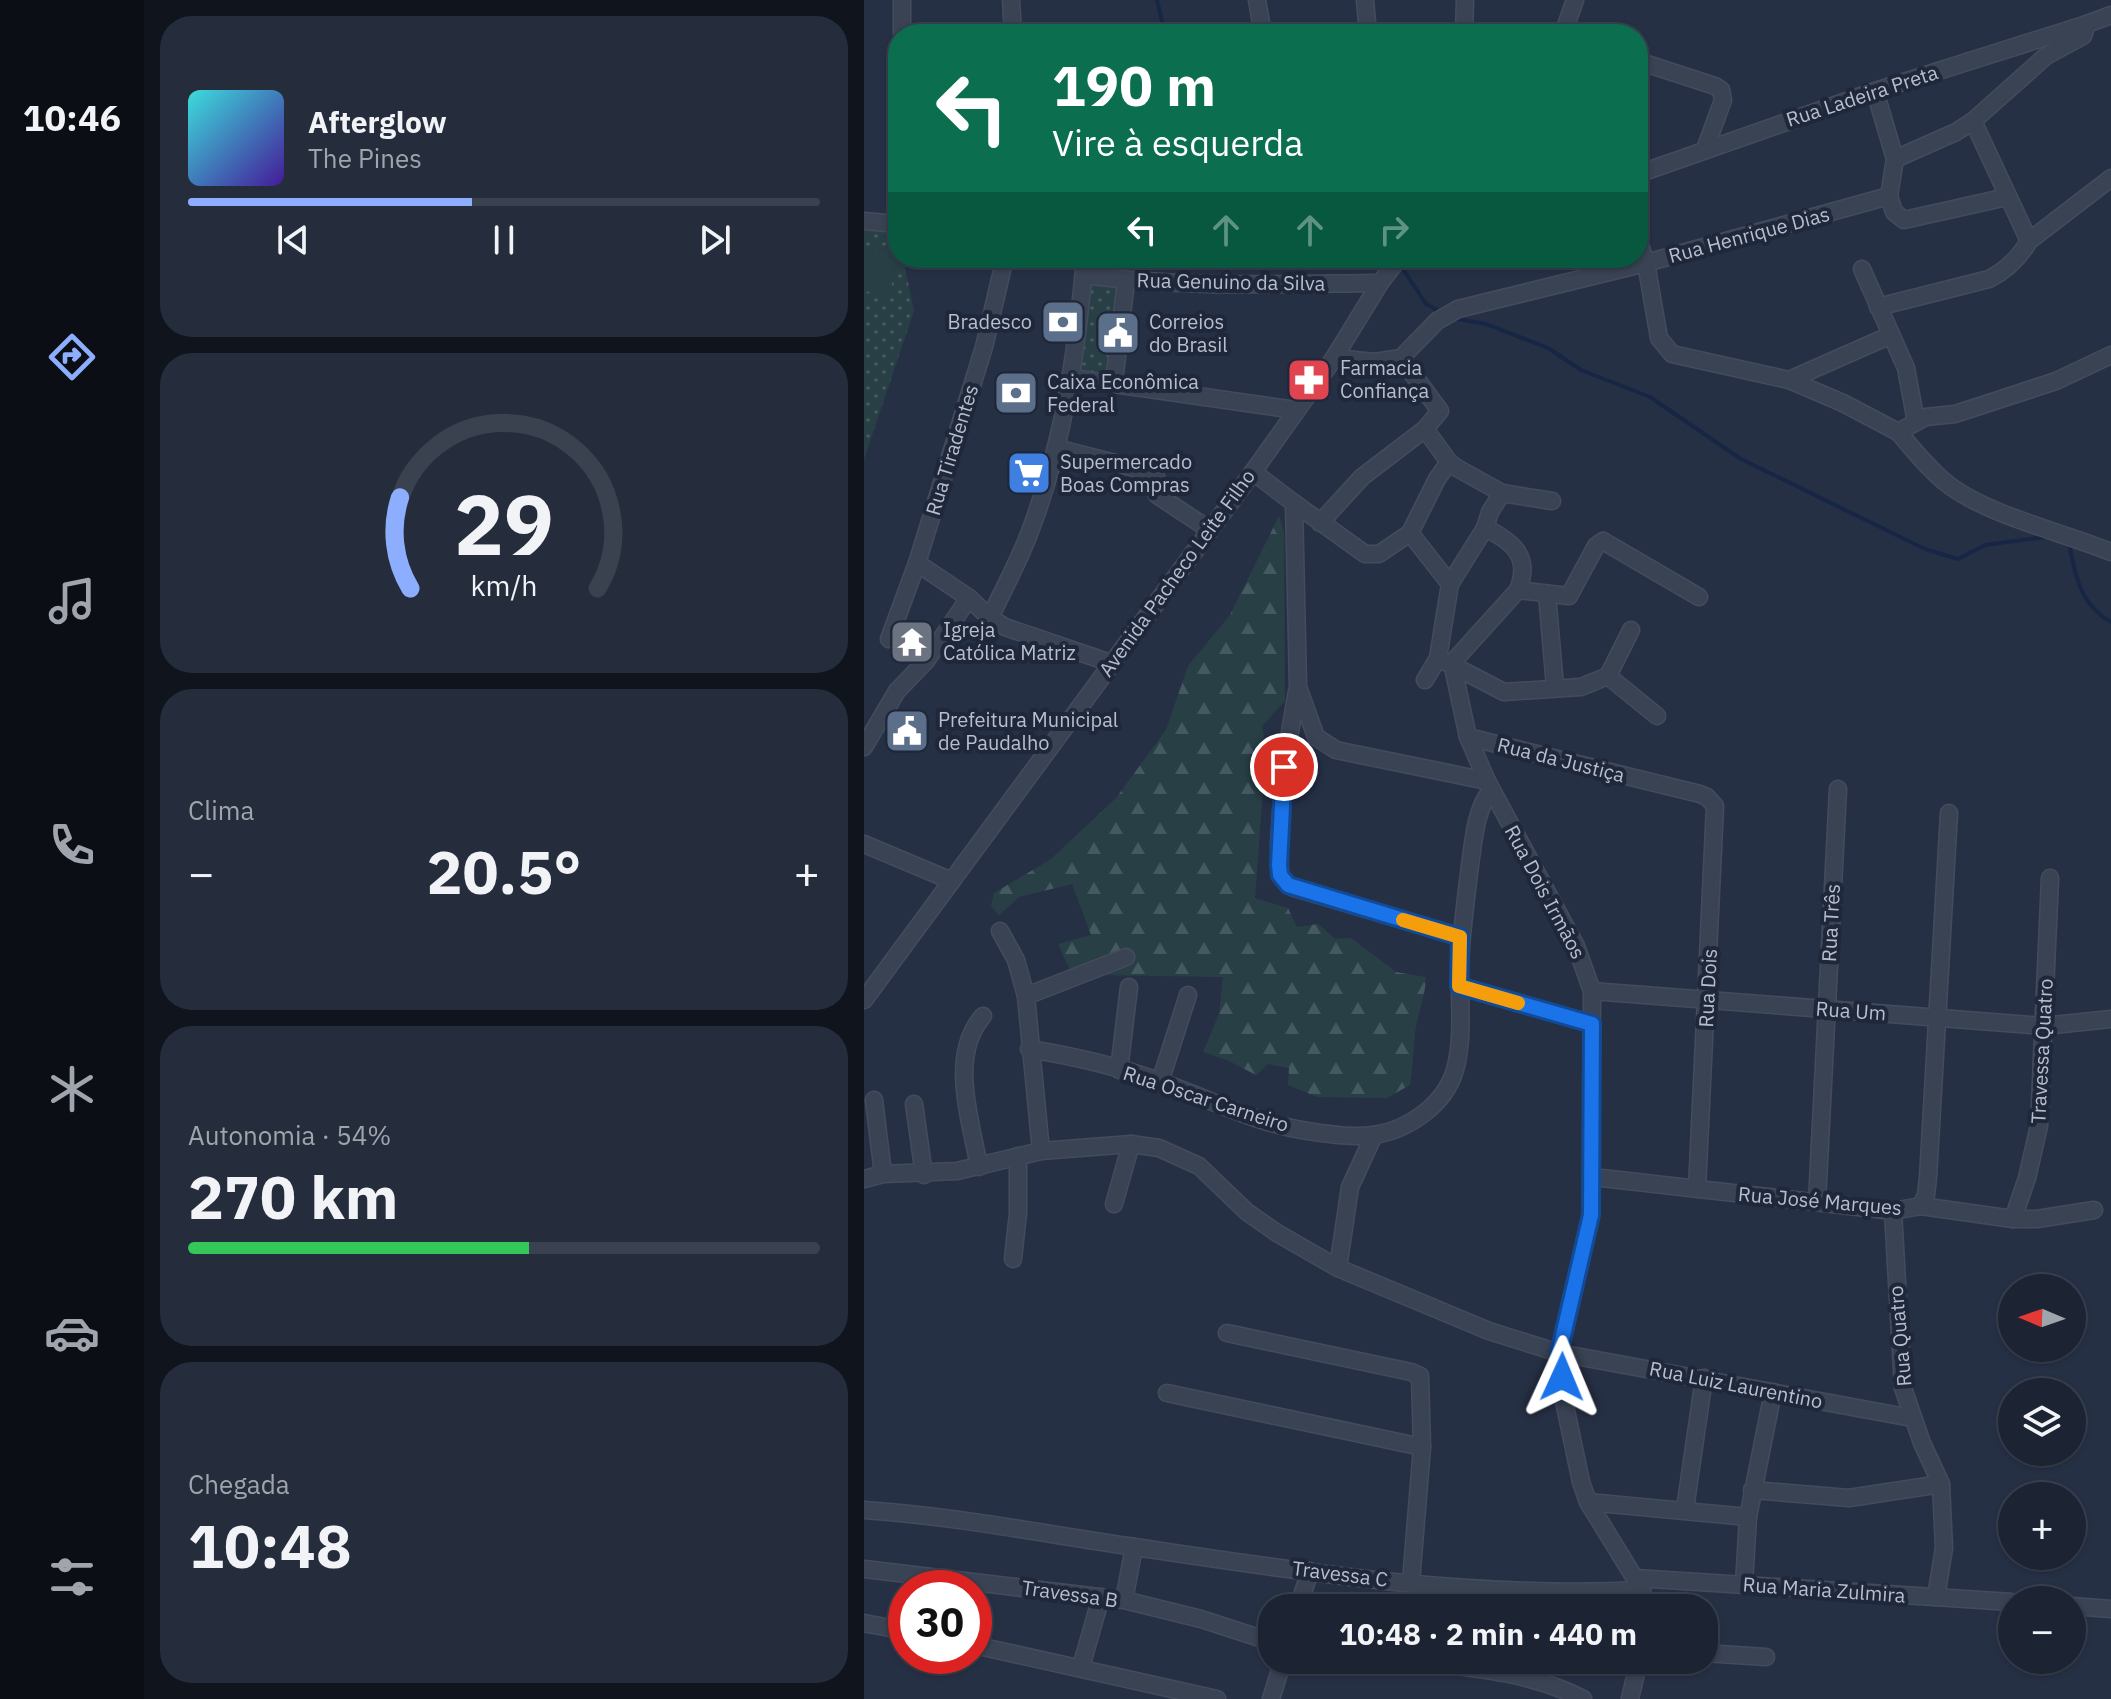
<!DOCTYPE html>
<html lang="pt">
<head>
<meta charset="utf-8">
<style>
	:root { --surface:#1c2434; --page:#252c3c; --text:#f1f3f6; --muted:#a0a4ac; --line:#3a414f; --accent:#8daefe }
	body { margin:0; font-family:"IBM Plex Sans",sans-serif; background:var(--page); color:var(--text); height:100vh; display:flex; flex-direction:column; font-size:30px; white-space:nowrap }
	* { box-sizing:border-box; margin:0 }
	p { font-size:26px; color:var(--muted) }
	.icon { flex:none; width:44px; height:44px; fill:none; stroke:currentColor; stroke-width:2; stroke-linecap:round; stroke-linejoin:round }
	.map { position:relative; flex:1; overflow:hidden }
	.details { display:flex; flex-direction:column; gap:16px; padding:16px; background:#0f141d; width:720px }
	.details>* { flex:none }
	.guide { position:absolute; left:24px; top:24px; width:760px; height:244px; border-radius:32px; box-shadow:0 2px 6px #0004,0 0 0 2px var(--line); background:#0b6e4f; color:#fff; overflow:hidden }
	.needle { width:52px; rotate:272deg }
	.buttons { position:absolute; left:1134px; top:1274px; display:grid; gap:16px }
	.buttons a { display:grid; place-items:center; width:88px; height:88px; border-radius:50%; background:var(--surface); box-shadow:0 2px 6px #0004,0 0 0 2px var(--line); font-size:40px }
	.speed { position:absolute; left:24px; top:1570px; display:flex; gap:16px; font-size:40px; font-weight:700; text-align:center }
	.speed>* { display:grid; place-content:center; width:104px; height:104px; border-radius:50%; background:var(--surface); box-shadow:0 2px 6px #0004,0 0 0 2px var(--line); line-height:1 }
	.speed .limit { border:12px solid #d22; background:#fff; color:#111 }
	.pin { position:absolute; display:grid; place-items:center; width:68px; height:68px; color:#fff; margin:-34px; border:4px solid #fff; border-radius:50%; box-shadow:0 2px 8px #0007 }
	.me { position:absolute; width:88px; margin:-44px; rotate:1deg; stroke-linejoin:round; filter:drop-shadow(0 0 6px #0008) }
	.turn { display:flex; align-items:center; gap:28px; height:168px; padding:0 32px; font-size:36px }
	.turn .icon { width:104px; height:104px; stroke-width:2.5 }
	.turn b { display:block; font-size:56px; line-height:68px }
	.lanes { display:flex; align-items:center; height:76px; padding:0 32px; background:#0003; justify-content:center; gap:40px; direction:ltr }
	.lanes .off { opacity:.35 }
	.big { font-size:60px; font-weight:800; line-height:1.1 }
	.details .tile { flex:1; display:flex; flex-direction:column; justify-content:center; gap:12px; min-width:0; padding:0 28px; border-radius:32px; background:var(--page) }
	.details .dial { align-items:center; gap:0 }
	.dial svg { height:208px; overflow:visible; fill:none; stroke:var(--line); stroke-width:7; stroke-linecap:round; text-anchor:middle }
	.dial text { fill:var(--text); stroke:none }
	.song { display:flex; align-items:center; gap:24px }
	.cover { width:96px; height:96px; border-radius:12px; background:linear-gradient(135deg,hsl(180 70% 55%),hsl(260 70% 35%)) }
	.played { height:8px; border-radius:4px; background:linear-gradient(90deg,var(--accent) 45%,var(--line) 45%) }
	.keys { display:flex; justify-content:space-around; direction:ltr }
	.heat { display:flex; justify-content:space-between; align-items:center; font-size:44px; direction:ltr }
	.charge { height:12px; border-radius:6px; background:linear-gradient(90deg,#34c759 54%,var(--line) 0) }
	.trip { position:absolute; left:394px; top:1594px; width:460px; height:80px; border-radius:32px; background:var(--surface); box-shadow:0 2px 6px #0004,0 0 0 2px var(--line); font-weight:800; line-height:80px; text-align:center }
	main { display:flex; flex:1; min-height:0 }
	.menu { display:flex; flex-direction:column; width:144px; justify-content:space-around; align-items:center; background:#0b0e15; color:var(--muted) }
	.menu .icon { width:56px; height:56px }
	.menu .on { color:var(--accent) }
	.menu b { font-size:36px; color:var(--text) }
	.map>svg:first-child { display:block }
	.forest { fill:url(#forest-firs) }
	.park { fill:url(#park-dots) }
	.garden { fill:#283f46 }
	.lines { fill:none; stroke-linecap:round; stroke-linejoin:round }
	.stream { stroke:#172644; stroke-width:4 }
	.minor-casing { stroke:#444b5d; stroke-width:19 }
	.minor { stroke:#3a4354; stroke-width:16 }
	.route-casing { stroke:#114b97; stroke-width:20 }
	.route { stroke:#1a73e8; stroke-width:14 }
	.slow { stroke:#f59e0b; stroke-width:14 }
	.labels { text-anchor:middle; stroke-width:8; stroke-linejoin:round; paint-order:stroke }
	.street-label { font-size:20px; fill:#b8becd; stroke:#1f273a }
	.poi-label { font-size:20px; fill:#b8becd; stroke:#1f273a; text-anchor:start }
</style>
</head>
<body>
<main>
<nav class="menu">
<b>10:46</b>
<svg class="icon on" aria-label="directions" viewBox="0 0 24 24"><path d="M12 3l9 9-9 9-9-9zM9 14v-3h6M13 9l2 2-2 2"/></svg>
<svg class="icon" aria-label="music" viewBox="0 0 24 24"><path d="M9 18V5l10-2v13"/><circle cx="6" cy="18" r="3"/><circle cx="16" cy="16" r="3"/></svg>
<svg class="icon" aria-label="phone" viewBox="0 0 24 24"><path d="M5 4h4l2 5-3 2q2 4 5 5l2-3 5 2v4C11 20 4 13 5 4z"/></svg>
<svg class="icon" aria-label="climate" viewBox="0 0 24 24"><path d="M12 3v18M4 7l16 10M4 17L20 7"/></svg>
<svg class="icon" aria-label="car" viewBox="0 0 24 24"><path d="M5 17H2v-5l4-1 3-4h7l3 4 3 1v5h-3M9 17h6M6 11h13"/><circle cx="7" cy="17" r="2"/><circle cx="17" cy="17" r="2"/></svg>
<svg class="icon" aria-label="filters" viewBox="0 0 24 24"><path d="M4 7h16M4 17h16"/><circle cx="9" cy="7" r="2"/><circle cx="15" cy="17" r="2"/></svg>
</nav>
<section class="details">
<div class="tile">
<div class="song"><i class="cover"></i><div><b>Afterglow</b><p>The Pines</p></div></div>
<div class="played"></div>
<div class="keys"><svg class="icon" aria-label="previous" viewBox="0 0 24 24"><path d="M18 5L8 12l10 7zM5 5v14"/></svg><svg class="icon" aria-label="pause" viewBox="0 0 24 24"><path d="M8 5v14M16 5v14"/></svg><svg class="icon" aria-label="next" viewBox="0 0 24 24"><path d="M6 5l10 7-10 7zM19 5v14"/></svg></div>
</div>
<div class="tile dial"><svg viewBox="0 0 100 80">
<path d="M14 69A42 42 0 1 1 86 69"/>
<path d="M14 69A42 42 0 0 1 10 34" stroke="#8daefe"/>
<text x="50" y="56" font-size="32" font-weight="700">29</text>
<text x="50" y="72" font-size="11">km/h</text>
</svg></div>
<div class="tile"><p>Clima</p>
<div class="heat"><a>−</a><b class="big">20.5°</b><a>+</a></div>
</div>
<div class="tile"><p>Autonomia · 54%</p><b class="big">270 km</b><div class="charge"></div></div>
<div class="tile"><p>Chegada</p><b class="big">10:48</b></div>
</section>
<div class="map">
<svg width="1247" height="1699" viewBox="0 0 1247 1699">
	<defs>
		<pattern id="forest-firs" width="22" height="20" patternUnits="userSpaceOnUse" patternTransform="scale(2)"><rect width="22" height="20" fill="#283f46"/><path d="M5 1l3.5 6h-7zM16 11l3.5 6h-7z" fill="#455960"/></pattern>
		<pattern id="park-dots" width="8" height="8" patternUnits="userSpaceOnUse" patternTransform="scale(2)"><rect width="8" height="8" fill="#283f46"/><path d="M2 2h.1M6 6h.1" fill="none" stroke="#455960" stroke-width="1.8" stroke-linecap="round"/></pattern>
	</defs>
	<rect width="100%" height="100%" fill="#263045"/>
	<path class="forest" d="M 415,516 L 420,532 L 421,701 L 398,726 L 402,749 L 391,898 L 424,908 L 433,927 L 454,924 L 471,939 L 487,938 L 532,972 L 562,977 C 561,1000 553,1014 551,1034 C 549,1051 549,1068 546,1085 L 523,1098 L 453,1097 L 424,1085 L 425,1068 L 404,1064 L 392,1075 L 363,1060 L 339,1052 L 355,1014 L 359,977 L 233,975 L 206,970 L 194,944 L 227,935 L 208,884 L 155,897 L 135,915 L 127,906 L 130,893 L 187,859 L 252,798 L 302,730 L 324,666 L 366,615 Z"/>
	<g class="park">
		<path d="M 0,226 L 34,229 L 34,258 L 39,258 L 50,311 L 0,459 Z"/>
		<path d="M 220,275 L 262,281 L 250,382 L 208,378 Z"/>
	</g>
	<path class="garden" d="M 0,249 L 33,253 L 26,295 L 0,291 Z"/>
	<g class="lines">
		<g class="stream">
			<path d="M 293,0 L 301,34"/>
			<path d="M 537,266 L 562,304 L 577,312"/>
			<path d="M 588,318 L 622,324 L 684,348 L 717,370 L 786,397 L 877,459 L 1061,549 L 1094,559 L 1121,545 L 1181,537"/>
			<path d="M 1205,543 C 1211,575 1216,605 1247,622"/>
		</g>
		<g class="minor-casing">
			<g id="minor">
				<path d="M 147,0 L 149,34"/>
				<path d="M 393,0 L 399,34"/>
				<path d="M 501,0 L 504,34"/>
				<path d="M 38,34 L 38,0"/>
				<path d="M 600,34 L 601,0"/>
				<path d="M 699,34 L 711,0"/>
				<path d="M 774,61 L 851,86 L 857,90 L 859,100 L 841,149"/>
				<path d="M 1011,91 L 1031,159 L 1025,196"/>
				<path d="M 1109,121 L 1165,241"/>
				<path d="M 1031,159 L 1092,132 L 1109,121 L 1182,56 L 1219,36 L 1223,24 L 1247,15"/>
				<path d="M 774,174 L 1011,91 L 1223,24"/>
				<path d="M 0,221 L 34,224"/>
				<path d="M 774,239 L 782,263 L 795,338 L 808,354 L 925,380 L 1027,335"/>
				<path d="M 998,269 L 1042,368 L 1052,422"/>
				<path d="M 220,275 C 318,288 417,284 516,283"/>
				<path d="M 1014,307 L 1125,279 C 1143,270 1155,258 1165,241 L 1247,178"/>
				<path d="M 470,358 L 511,362 L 537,358 L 576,411 L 561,429 L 585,462 L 593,468 L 638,493 L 688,501"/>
				<path d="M 537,358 L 573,321 L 594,309 L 782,263 L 1025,196 L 1030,212 L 1040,220 L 1143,197"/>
				<path d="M 208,378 L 431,410"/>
				<path d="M 925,380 L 979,403 L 1034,432 L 1062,417 L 1091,414 L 1192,381 L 1247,355"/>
				<path d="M 250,382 L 262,281"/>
				<path d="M 1034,432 C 1050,450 1066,471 1086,486 C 1127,516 1198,532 1247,552"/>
				<path d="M 192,448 L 290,473 L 292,476 L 290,489 L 293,495 L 346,530"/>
				<path d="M 389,472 L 430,503 L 434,687 L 452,737 L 472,750 L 623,781"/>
				<path d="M 430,503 L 501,554 L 515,554 L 546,533 L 573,479 L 585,462"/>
				<path d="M 456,523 L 498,477 L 561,429"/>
				<path d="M 621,528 C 650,542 667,557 654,590 L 588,663 L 604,737 L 623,781 L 712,946 L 728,991 L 727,1215 L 695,1353 L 700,1401 L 717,1482 L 724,1502 L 778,1590 L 779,1608"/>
				<path d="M 546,533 L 586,584"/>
				<path d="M 53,563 L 105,598 L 126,618 L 141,627 L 247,663"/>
				<path d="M 654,590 L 705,596 L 732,546 L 739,541 L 835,597"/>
				<path d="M 683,594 L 691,687"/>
				<path d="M 126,618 C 139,590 154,563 165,534 C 199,446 213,351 221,258"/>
				<path d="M 25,639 L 53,563 L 120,347 L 141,258"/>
				<path d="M 574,658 L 640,692 L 717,687 L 744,676 L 767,630"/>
				<path d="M 744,676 L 793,716"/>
				<path d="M 561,680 L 574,658 L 586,584 L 621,528 L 626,512 L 638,493"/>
				<path d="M 433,691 L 420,767 L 415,843 L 416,875 L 424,885 L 430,888 L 596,937"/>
				<path d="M 604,737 L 836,794 L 843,797 L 851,806 L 833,1189"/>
				<path d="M 0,747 L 33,691 L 62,661 L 105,598"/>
				<path d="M 0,844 L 88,881"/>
				<path d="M 136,931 L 152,960 L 162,996 L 177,1151"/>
				<path d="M 595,986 L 728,1024"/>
				<path d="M 728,991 L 1180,1026 L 1247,1019"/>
				<path d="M 162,996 L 262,957"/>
				<path d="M 0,1000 L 389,472 L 470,358 L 516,283 L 535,258"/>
				<path d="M 165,1049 C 209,1056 259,1068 300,1083 C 347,1100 394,1124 444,1131 C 464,1134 489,1138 510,1135 C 545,1130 581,1104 591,1070 C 600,1038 595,1000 596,967 C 597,933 602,899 606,865 C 610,839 611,811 627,790"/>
				<path d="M 255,1070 L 265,987"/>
				<path d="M 296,1082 L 324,995"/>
				<path d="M 10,1100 L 19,1174"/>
				<path d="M 50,1104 L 60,1175"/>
				<path d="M 115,1167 C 107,1120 84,1056 119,1016"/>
				<path d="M 729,1177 L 1029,1211 L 1057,1206 L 1149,1219 L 1173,1219 L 1230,1210"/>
				<path d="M 0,1179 L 19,1174 L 93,1171 L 177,1151 L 267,1144 L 295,1148 L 335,1166 L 383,1212 L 413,1233 L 474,1268 L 625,1331 L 695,1353 L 1048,1418"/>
				<path d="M 953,1202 L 974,789"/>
				<path d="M 250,1204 L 267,1144"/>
				<path d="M 1057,1206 L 1062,1195 L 1064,1178 L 1085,813"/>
				<path d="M 1029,1211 L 1039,1388 L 1058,1443 L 1077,1484 L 1080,1548 L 1072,1597"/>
				<path d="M 1149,1219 L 1163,1178 L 1175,1126 L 1186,878"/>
				<path d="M 149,1259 L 154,1213 L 154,1156"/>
				<path d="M 474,1268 L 486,1187 L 510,1135"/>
				<path d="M 363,1333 L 547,1372 L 556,1376 L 558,1447 L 547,1582"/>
				<path d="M 303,1393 L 558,1447"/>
				<path d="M 888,1490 L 985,1498 L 1077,1484"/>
				<path d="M 724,1502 L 884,1517"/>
				<path d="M 821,1509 L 840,1378"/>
				<path d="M 0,1510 C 91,1516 180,1534 271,1547 C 438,1572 609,1599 778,1590"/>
				<path d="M 0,1569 L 260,1600 L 337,1619 L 408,1642"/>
				<path d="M 771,1578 L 1148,1602"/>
				<path d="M 880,1584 L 884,1517 L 909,1392"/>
				<path d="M 260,1600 L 270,1547"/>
				<path d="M 1208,1606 L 1247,1609"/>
				<path d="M 434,1608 L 446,1571"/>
				<path d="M 0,1623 L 42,1631"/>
				<path d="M 110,1645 L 353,1699"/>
				<path d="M 840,1653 L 902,1657"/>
				<path d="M 537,1660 C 599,1667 663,1670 719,1699"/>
				<path d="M 217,1667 L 237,1597"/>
				<path d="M 407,1699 L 419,1660"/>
				<path d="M 766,1699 L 775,1660"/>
			</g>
		</g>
		<use href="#minor" class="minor"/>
	</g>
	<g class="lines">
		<g class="route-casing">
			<path id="route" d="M 420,767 L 415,865 L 416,875 L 424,885 L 596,937 L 595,986 L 728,1024 L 727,1215 L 695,1353 L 698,1377"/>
		</g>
		<use href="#route" class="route"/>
		<path class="slow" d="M 539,920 L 596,937 L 595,986 L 654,1003"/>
	</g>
	<defs>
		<g id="bank-square" transform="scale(2.3)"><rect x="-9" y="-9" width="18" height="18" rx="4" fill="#5c6f8a" stroke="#1f273a"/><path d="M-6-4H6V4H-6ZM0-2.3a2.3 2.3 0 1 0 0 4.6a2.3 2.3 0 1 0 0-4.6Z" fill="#fff"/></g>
		<g id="civic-square" transform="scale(2.3)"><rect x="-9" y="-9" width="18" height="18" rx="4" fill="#5c6f8a" stroke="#1f273a"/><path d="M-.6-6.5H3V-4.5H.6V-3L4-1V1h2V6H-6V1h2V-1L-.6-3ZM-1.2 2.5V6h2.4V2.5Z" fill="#fff"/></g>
		<g id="pharmacy-square" transform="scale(2.3)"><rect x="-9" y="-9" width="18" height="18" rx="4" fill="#e0444e" stroke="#1f273a"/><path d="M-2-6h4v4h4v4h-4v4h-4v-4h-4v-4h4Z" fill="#fff"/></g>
		<g id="supermarket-square" transform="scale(2.3)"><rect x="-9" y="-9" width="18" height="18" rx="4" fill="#3f7fe0" stroke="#1f273a"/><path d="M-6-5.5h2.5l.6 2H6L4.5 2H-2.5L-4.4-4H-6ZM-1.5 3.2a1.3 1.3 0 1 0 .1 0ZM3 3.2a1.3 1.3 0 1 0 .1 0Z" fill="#fff"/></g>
		<g id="temple-square" transform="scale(2.3)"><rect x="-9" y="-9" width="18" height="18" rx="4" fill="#6b7280" stroke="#1f273a"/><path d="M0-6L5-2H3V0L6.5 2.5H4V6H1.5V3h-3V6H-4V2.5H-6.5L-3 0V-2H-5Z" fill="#fff"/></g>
	</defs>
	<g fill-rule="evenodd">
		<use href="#bank-square" x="199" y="322"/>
		<use href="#civic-square" x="254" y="333"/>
		<use href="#pharmacy-square" x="445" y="380"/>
		<use href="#bank-square" x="152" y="393"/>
		<use href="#supermarket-square" x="165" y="473"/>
		<use href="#temple-square" x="48" y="642"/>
		<use href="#civic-square" x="43" y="731"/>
	</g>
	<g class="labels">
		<g class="street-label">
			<text transform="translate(998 96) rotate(-18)" y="7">Rua Ladeira Preta</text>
			<text transform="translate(885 235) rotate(-15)" y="7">Rua Henrique Dias</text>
			<text transform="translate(367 282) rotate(1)" y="7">Rua Genuino da Silva</text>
			<text transform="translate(88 450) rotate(-73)" y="7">Rua Tiradentes</text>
			<text transform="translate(313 573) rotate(-54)" y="7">Avenida Pacheco Leite Filho</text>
			<text transform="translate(697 760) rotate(14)" y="7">Rua da Justiça</text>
			<text transform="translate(681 892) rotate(62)" y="7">Rua Dois Irmãos</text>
			<text transform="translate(967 923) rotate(-87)" y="7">Rua Três</text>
			<text transform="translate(844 988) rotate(-87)" y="7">Rua Dois</text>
			<text transform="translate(987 1011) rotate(4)" y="7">Rua Um</text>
			<text transform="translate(1178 1051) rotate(-87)" y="7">Travessa Quatro</text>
			<text transform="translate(342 1099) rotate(18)" y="7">Rua Oscar Carneiro</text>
			<text transform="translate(956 1201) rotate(5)" y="7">Rua José Marques</text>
			<text transform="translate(1036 1336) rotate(-95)" y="7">Rua Quatro</text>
			<text transform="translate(872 1385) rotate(11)" y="7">Rua Luiz Laurentino</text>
			<text transform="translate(476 1574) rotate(7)" y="7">Travessa C</text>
			<text transform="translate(960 1590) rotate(4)" y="7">Rua Maria Zulmira</text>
			<text transform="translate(206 1594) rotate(8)" y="7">Travessa B</text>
		</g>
		<g class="poi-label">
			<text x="168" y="329" text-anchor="end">Bradesco</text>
			<text x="285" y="329">Correios<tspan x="285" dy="23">do Brasil</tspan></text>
			<text x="476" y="375">Farmacia<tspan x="476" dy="23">Confiança</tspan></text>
			<text x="183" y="389">Caixa Econômica<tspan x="183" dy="23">Federal</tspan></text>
			<text x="196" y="469">Supermercado<tspan x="196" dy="23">Boas Compras</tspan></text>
			<text x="79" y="637">Igreja<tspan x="79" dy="23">Católica Matriz</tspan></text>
			<text x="74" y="727">Prefeitura Municipal<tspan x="74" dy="23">de Paudalho</tspan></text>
		</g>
	</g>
</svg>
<div class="buttons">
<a><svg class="needle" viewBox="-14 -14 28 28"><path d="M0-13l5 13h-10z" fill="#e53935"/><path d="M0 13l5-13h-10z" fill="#a0a4ac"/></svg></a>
<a><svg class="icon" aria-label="layers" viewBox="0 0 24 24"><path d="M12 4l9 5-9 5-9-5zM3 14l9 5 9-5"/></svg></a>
<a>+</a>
<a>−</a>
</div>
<div class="speed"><div class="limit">30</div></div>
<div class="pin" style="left:420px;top:767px;background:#d93025"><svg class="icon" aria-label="arrive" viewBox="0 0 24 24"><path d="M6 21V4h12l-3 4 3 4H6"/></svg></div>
<svg class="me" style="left:698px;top:1377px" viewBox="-20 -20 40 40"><path d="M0-17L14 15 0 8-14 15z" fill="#1a73e8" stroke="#fff" stroke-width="4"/></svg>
<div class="trip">10:48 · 2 min · 440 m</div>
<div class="guide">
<div class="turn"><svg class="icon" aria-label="left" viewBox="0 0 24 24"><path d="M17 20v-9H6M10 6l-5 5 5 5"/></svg><div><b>190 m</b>Vire à esquerda</div></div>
<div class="lanes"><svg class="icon" aria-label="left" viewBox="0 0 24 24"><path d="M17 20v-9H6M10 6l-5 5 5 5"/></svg><svg class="icon off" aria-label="ahead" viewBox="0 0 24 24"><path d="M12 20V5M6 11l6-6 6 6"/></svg><svg class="icon off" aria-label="ahead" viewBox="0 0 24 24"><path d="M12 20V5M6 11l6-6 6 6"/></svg><svg class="icon off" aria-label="right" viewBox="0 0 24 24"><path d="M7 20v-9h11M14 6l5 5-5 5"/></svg></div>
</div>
</div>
</main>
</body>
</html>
